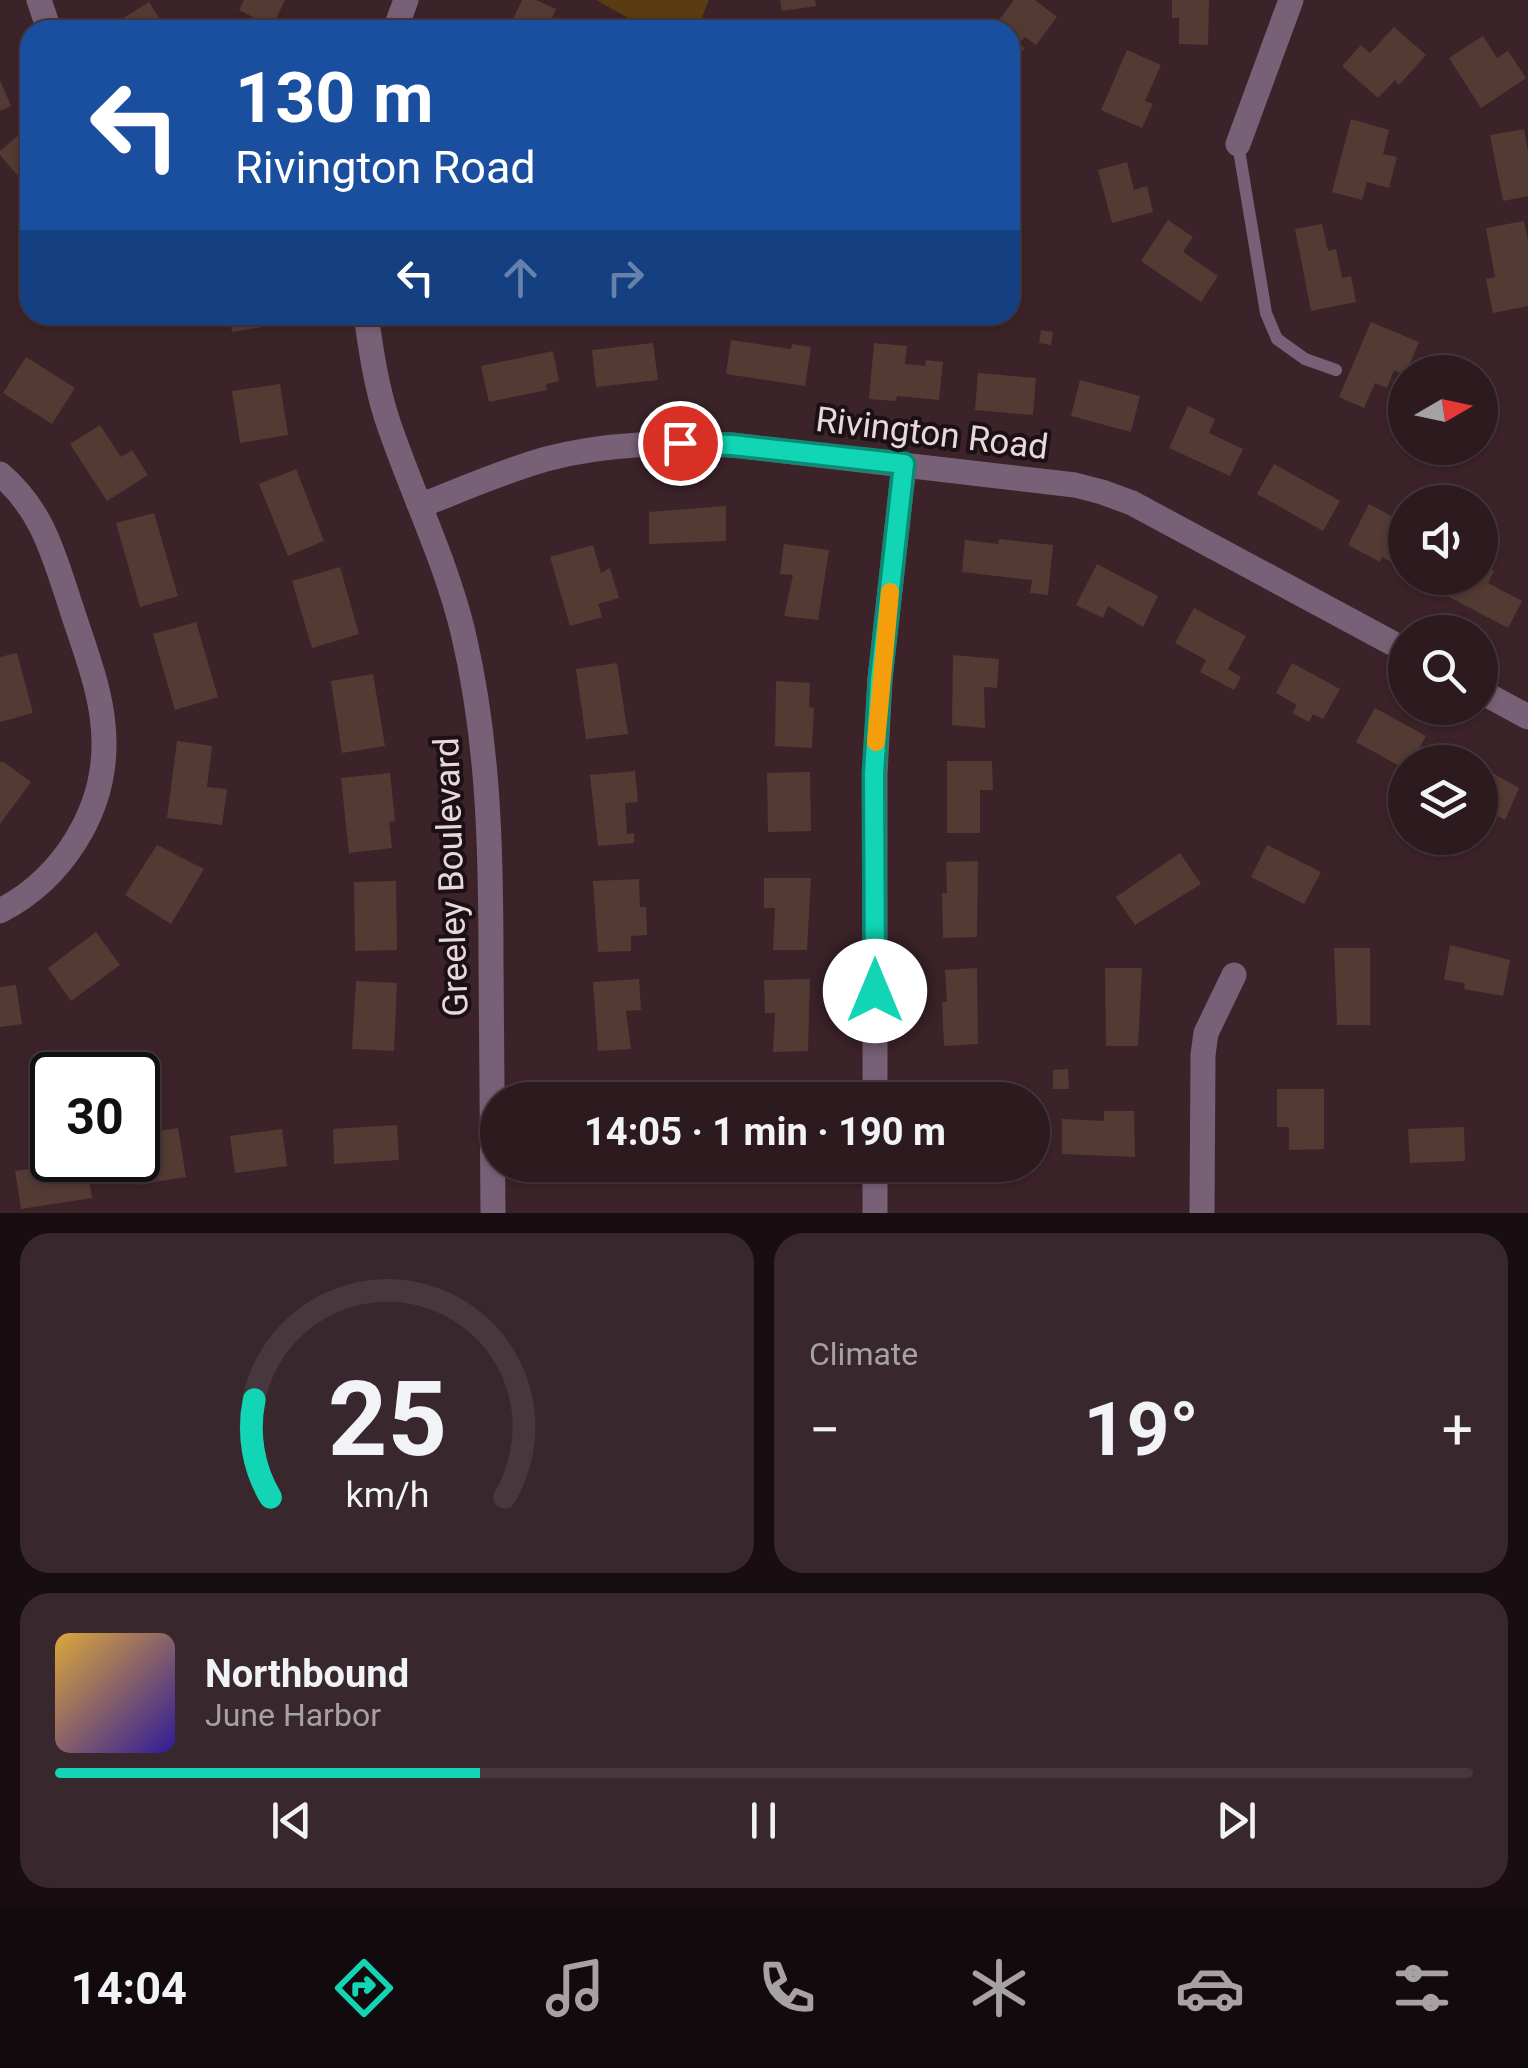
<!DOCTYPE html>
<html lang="en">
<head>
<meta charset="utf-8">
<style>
	:root { --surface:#2c1a1f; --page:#38272c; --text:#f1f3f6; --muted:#a6a1a4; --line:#48383d; --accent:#11d5b4 }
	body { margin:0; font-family:Roboto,sans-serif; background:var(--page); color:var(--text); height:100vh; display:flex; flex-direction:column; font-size:38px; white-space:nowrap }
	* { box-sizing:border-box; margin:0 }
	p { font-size:32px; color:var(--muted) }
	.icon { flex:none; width:55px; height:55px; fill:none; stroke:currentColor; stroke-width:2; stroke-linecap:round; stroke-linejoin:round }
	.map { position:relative; height:1213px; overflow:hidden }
	.panel { display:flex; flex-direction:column; gap:20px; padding:20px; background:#180e11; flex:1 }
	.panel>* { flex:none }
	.hud { position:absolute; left:20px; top:20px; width:1000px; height:305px; border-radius:30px; box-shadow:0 2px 8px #0004,0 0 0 2px var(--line); background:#1a4fa0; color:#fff; overflow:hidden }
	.needle { width:65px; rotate:81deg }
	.buttons { position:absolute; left:1388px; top:355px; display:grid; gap:20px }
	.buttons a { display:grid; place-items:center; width:110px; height:110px; border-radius:50%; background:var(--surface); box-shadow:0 2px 8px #0004,0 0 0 2px var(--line); font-size:50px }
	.speed { position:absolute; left:30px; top:1052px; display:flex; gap:20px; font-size:50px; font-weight:700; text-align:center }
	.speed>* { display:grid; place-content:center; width:130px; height:130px; border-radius:50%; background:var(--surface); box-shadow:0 2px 8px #0004,0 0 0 2px var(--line); line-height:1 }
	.speed .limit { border:5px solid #111; border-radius:15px; background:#fff; color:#111 }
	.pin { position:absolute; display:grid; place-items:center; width:85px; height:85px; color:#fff; margin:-42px; border:5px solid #fff; border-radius:50%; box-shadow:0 2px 10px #0007 }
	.me { position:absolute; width:110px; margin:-55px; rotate:0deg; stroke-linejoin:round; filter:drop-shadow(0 0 8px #0008) }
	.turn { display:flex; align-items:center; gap:35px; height:210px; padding:0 50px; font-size:45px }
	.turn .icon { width:130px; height:130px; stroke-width:2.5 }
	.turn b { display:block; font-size:70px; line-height:85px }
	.lanes { display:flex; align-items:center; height:95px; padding:0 50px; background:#0003; justify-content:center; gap:50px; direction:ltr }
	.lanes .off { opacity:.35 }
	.big { font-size:75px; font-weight:700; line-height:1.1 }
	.panel .card { flex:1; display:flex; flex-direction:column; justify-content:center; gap:15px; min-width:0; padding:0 35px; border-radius:30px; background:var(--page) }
	.panel .dial { align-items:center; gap:0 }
	.dial svg { height:260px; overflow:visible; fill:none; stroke:var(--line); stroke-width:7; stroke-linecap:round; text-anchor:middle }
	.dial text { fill:var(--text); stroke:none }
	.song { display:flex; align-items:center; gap:30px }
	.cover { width:120px; height:120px; border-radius:15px; background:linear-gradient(135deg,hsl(40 70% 55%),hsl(250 70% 35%)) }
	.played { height:10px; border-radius:5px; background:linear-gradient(90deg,var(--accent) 30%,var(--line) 30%) }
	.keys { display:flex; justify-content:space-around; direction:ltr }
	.heat { display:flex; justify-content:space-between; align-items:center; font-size:55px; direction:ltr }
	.panel .tiles { flex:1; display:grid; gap:20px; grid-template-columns:1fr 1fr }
	.card:last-child { grid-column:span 2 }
	.trip { position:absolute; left:480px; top:1082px; width:570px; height:100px; border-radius:50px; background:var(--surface); box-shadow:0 2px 8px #0004,0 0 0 2px var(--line); font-weight:700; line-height:100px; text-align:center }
	.tabs { display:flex; height:160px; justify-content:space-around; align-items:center; background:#120a0c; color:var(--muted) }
	.tabs .icon { width:70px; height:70px }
	.tabs .current { color:var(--accent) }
	.tabs b { font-size:45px; color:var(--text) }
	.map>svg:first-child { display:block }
	.green { fill:#593c11 }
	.building { fill:#533b33 }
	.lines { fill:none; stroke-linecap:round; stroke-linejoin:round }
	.lane { stroke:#786077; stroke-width:12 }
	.street { stroke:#786077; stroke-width:25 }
	.route-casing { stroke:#0b8a75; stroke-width:25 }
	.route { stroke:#11d5b4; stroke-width:18 }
	.slow { stroke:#f59e0b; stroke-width:18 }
	.labels { text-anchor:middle; stroke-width:8; stroke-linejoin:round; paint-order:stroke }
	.street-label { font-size:35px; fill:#e8d7db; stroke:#1b1013 }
</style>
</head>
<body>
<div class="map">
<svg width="1528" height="1213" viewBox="0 0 1528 1213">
	<rect width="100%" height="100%" fill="#3b2329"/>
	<path class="green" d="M 596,0 L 709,0 L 697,30 L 650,30 Z"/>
	<g class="building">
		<path d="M 244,0 L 285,0 L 272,27 L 239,10 Z"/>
		<path d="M 522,0 L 536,0 L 556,9 L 547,30 L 508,30 Z"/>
		<path d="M 780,0 L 815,0 L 816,6 L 782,11 Z"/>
		<path d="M 1014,0 L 1035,0 L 1057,17 L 1036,45 L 1025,37 L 1019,44 L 1025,48 L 1014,62 L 1010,59 L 1010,30 L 991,30 Z"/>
		<path d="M 1172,0 L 1209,0 L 1208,45 L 1179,44 L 1179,18 L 1172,18 Z"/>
		<path d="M 149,2 L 167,30 L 126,30 L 120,20 Z"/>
		<path d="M 1394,27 L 1426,55 L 1399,85 L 1395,80 L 1378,98 L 1342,66 L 1361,45 L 1370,53 Z"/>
		<path d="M 1483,36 L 1497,58 L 1508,51 L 1526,78 L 1481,108 L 1449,58 Z"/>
		<path d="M 1127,50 L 1161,65 L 1145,101 L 1153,104 L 1142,128 L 1101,110 Z"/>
		<path d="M 0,80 L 11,106 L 0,111 Z"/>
		<path d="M 1351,119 L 1389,130 L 1383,154 L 1397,157 L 1389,188 L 1367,182 L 1362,200 L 1332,192 Z"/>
		<path d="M 26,129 L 30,134 L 30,190 L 0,155 L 0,151 Z"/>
		<path d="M 1524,129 L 1528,151 L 1528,196 L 1503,201 L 1490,135 Z"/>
		<path d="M 1127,162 L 1134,190 L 1147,186 L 1153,212 L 1112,223 L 1098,170 Z"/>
		<path d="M 1168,220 L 1193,237 L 1183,252 L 1218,276 L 1201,302 L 1141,261 Z"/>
		<path d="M 1524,221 L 1528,240 L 1528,306 L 1493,313 L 1486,279 L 1495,277 L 1486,228 Z"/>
		<path d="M 1322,224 L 1328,251 L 1336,249 L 1342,278 L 1351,276 L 1356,302 L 1311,311 L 1295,229 Z"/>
		<path d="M 229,315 L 268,315 L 270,326 L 232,332 Z"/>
		<path d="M 1371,322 L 1419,342 L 1405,375 L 1394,370 L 1387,388 L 1375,383 L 1364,408 L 1339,397 Z"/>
		<path d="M 1041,330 L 1053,332 L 1051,345 L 1039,343 Z"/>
		<path d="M 731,340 L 791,349 L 792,344 L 811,347 L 805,386 L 726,374 Z"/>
		<path d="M 653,343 L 658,380 L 596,387 L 592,350 Z"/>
		<path d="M 874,343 L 907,346 L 905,364 L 925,366 L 926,360 L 943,362 L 939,400 L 897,396 L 896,401 L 869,399 Z"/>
		<path d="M 553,351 L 559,381 L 546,384 L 547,390 L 489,402 L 481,366 Z"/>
		<path d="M 26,357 L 75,388 L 52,424 L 3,393 Z"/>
		<path d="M 978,373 L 1036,378 L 1033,415 L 975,410 Z"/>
		<path d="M 1080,380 L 1140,396 L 1131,432 L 1071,416 Z"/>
		<path d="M 280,384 L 288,435 L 240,443 L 232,391 Z"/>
		<path d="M 1188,406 L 1215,419 L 1209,433 L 1243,449 L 1230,476 L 1169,448 Z"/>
		<path d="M 100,425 L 121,457 L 132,450 L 148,475 L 107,501 L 70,444 Z"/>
		<path d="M 1274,464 L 1340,501 L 1323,531 L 1257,494 Z"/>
		<path d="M 296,469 L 324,541 L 288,556 L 259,484 Z"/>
		<path d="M 1369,504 L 1399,520 L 1394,530 L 1405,536 L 1402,568 L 1382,557 L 1380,562 L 1348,545 Z"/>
		<path d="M 726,506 L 726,541 L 649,544 L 649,512 Z"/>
		<path d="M 154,513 L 178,596 L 140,607 L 116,523 Z"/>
		<path d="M 999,539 L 1053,545 L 1048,595 L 1030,593 L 1032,580 L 962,572 L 965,540 L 998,544 Z"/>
		<path d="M 784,544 L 829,550 L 818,620 L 784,616 L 793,575 L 780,574 Z"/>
		<path d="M 593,545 L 601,573 L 610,568 L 619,598 L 598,604 L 602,617 L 570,626 L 550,557 Z"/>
		<path d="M 1097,564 L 1158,596 L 1143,627 L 1108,606 L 1103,618 L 1076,605 Z"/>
		<path d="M 1480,564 L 1494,571 L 1488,583 L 1522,601 L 1508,628 L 1445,595 L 1454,578 L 1480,578 Z"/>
		<path d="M 340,567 L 359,634 L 312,648 L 292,581 Z"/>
		<path d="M 1194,608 L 1246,636 L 1228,669 L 1241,677 L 1234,690 L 1200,672 L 1206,660 L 1175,643 Z"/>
		<path d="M 196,622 L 218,697 L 175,710 L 153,634 Z"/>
		<path d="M 17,653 L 33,713 L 0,722 L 0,657 Z"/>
		<path d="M 953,655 L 999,659 L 997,688 L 984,687 L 985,728 L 952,725 Z"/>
		<path d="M 617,663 L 628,734 L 586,739 L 576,669 Z"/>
		<path d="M 1292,663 L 1340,689 L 1323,719 L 1313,714 L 1309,722 L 1292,713 L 1297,705 L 1276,693 Z"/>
		<path d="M 373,674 L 385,746 L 342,753 L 331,681 Z"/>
		<path d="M 776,681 L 810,683 L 809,707 L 814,708 L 812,748 L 775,746 Z"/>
		<path d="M 1375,708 L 1426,736 L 1412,762 L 1405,762 L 1405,769 L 1356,742 Z"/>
		<path d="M 177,741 L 212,746 L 207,787 L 227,789 L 222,825 L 167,818 Z"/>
		<path d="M 2,761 L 31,782 L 0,824 L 0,763 Z"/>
		<path d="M 947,761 L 992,761 L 993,790 L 980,790 L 980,833 L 947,833 Z"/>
		<path d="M 1480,766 L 1519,788 L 1505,820 L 1492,813 L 1485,825 L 1480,822 Z"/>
		<path d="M 635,771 L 638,802 L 625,803 L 627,834 L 634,833 L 634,843 L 598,846 L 590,775 Z"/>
		<path d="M 810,772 L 811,831 L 768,832 L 767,773 Z"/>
		<path d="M 390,773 L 395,821 L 389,822 L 392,848 L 349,853 L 341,778 Z"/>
		<path d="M 157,845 L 204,869 L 171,924 L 125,895 Z"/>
		<path d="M 1267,845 L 1321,872 L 1304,904 L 1251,877 Z"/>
		<path d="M 1180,853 L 1201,884 L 1135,925 L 1116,897 Z"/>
		<path d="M 978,861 L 977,937 L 943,938 L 942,893 L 947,893 L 946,862 Z"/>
		<path d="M 764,878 L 811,878 L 807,950 L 773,950 L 775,908 L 764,908 Z"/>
		<path d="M 639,879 L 640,907 L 646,907 L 647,935 L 631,936 L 631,951 L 598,952 L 593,881 Z"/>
		<path d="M 396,881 L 397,950 L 355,951 L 354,882 Z"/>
		<path d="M 96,932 L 120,965 L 71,1001 L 48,968 Z"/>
		<path d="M 1450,945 L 1510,960 L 1503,996 L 1464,989 L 1465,983 L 1444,980 Z"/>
		<path d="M 1334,948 L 1370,948 L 1370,1025 L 1337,1025 Z"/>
		<path d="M 977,968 L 978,1044 L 944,1046 L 942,1002 L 947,1002 L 945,970 Z"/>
		<path d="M 1105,968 L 1142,968 L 1138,1046 L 1106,1046 Z"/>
		<path d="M 639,979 L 641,1010 L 626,1011 L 631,1049 L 598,1051 L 593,982 Z"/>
		<path d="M 810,979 L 808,1051 L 773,1052 L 775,1013 L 765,1013 L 764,980 Z"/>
		<path d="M 356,981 L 397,983 L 394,1051 L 352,1049 Z"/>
		<path d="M 16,985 L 22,1024 L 0,1027 L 0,987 Z"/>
		<path d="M 1068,1069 L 1069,1089 L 1053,1089 L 1053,1070 Z"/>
		<path d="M 1277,1089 L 1324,1089 L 1324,1149 L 1289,1150 L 1289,1127 L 1277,1127 Z"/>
		<path d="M 966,1090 L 982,1100 L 960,1100 Z"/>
		<path d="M 1104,1111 L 1134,1111 L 1135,1157 L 1062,1154 L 1062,1119 L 1104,1121 Z"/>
		<path d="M 397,1125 L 399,1160 L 334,1164 L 333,1129 Z"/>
		<path d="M 1464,1127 L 1465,1161 L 1410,1163 L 1408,1129 Z"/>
		<path d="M 178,1128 L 186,1177 L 137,1185 L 133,1160 L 138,1160 L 138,1134 Z"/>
		<path d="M 282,1129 L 287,1166 L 235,1173 L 230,1136 Z"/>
		<path d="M 86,1160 L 92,1198 L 21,1209 L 15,1171 Z"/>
	</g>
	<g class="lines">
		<path class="lane" d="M 1238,144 L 1266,313 L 1277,339 L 1305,359 L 1336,370"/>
		<g class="street">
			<path d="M 39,0 L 49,30"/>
			<path d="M 395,30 L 406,0"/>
			<path d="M 1238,144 L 1291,0"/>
			<path d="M 366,315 C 371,350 376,385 387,419 C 411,491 445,558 463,632 C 489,742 491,852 491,963 C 492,1047 492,1130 493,1213"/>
			<path d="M 0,474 C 43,510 54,556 71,607 C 85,651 104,696 104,742 C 105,812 62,879 0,911"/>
			<path d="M 422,505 C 463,489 504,471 546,459 C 607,443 670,442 732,445 L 1075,485 L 1102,492 L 1132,503 L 1405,650"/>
			<path d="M 1480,691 L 1528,717"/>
			<path d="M 875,1100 L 875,774 L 880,679 L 904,465"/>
			<path d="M 875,1165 L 875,1213"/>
			<path d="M 1202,1213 L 1203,1055 L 1206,1033 L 1234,975"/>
		</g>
	</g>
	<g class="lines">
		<g class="route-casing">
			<path id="route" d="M 680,443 L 732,445 L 904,464 L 880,679 L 874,774 L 875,991"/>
		</g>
		<use href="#route" class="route"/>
		<path class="slow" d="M 876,742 L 890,592"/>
	</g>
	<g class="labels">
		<g class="street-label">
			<text transform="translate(932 433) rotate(7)" y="12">Rivington Road</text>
			<text transform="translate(451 877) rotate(-92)" y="12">Greeley Boulevard</text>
		</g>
	</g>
</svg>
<div class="buttons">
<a><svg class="needle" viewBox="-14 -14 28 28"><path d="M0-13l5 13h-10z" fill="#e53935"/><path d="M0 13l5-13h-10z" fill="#a6a1a4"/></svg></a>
<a><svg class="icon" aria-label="sound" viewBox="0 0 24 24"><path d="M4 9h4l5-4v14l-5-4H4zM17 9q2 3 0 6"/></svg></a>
<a><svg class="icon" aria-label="search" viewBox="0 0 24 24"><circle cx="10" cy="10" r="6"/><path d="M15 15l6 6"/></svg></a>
<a><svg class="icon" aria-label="layers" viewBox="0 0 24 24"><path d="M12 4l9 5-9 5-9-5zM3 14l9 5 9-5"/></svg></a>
</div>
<div class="speed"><div class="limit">30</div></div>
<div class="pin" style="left:680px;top:443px;background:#d93025"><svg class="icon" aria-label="arrive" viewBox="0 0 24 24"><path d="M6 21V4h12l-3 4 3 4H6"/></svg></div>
<svg class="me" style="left:875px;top:991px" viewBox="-20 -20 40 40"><circle r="19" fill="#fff"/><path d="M0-13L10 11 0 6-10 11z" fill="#11d5b4"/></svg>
<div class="trip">14:05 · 1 min · 190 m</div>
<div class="hud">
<div class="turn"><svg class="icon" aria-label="left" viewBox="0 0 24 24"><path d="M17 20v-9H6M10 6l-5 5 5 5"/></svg><div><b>130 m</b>Rivington Road</div></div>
<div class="lanes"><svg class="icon" aria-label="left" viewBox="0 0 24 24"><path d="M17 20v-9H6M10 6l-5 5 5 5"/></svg><svg class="icon off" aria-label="ahead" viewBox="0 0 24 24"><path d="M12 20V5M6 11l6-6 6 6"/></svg><svg class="icon off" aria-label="right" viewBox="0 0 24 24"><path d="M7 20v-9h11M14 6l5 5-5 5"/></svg></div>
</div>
</div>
<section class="panel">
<div class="tiles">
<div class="card dial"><svg viewBox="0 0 100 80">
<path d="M14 69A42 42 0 1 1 86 69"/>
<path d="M14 69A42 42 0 0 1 9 39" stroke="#11d5b4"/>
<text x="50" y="56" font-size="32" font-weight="700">25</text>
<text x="50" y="72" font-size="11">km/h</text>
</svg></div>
<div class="card"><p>Climate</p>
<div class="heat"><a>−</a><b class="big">19°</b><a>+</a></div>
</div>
<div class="card">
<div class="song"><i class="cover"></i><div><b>Northbound</b><p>June Harbor</p></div></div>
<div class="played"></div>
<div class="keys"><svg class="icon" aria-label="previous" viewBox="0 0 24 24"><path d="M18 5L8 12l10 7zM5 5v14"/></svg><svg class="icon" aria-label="pause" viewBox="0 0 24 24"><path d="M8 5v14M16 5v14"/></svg><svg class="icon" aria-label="next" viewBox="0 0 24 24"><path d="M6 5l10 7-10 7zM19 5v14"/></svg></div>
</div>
</div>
</section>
<nav class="tabs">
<b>14:04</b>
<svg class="icon current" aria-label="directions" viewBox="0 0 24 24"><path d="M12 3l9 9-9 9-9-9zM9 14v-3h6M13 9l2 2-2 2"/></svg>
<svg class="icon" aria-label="music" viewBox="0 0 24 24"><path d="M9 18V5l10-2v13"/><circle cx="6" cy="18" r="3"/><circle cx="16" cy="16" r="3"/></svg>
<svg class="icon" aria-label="phone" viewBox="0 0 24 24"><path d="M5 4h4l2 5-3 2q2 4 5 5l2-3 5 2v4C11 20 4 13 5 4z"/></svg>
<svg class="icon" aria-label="climate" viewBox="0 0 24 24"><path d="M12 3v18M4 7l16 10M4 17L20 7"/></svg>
<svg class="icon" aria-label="car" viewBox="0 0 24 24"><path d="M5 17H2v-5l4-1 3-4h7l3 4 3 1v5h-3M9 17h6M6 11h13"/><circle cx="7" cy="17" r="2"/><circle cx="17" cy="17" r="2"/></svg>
<svg class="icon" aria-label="filters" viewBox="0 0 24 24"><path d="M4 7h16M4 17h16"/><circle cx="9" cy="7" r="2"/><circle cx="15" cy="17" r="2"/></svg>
</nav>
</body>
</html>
